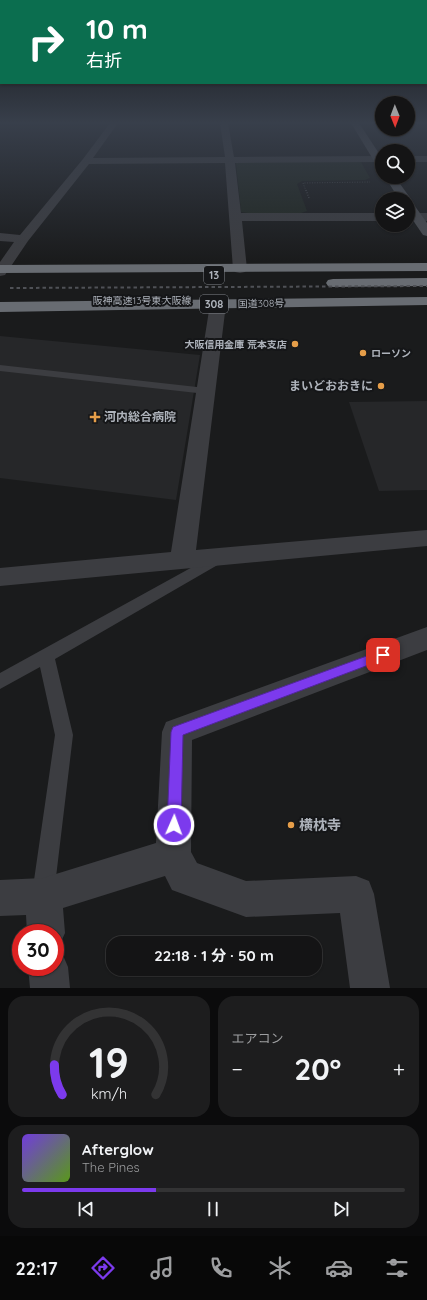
<!DOCTYPE html>
<html lang="ja">
<head>
<meta charset="utf-8">
<style>
	:root { --surface:#141415; --page:#1d1d1e; --text:#f1f3f6; --muted:#9d9ea0; --line:#333334; --accent:#7c3aed }
	body { margin:0; font-family:Quicksand,"Noto Sans JP",sans-serif; background:var(--page); color:var(--text); height:100vh; display:flex; flex-direction:column; font-size:15px; white-space:nowrap }
	* { box-sizing:border-box; margin:0 }
	p { font-size:13px; color:var(--muted) }
	.icon { flex:none; width:22px; height:22px; fill:none; stroke:currentColor; stroke-width:2; stroke-linecap:round; stroke-linejoin:round }
	.map { position:relative; height:988px; overflow:hidden }
	.drawer { display:flex; flex-direction:column; gap:8px; padding:8px; background:#0b0b0c; flex:1 }
	.drawer>* { flex:none }
	.hud { position:absolute; left:0px; top:0px; width:427px; height:84px; box-shadow:0 1px 3px #0004,0 0 0 1px var(--line); background:#0b6e4f; color:#fff; overflow:hidden }
	.needle { width:26px; rotate:179deg }
	.fabs { position:absolute; left:375px; top:96px; display:grid; gap:8px }
	.fabs a { display:grid; place-items:center; width:40px; height:40px; border-radius:50%; background:var(--surface); box-shadow:0 1px 3px #0004,0 0 0 1px var(--line); font-size:20px }
	.speed { position:absolute; left:12px; top:924px; display:flex; gap:8px; font-size:20px; font-weight:700; text-align:center }
	.speed>* { display:grid; place-content:center; width:52px; height:52px; border-radius:50%; background:var(--surface); box-shadow:0 1px 3px #0004,0 0 0 1px var(--line); line-height:1 }
	.speed .limit { border:6px solid #d22; background:#fff; color:#111 }
	.pin { position:absolute; display:grid; place-items:center; width:34px; height:34px; color:#fff; margin:-17px; border-radius:8px; box-shadow:0 2px 6px #0006 }
	.me { position:absolute; width:44px; margin:-22px; rotate:2deg; stroke-linejoin:round; filter:drop-shadow(0 0 3px #0008) }
	.turn { display:flex; align-items:center; gap:14px; height:84px; padding:0 20px; font-size:18px }
	.turn .icon { width:52px; height:52px; stroke-width:2.5 }
	.turn b { display:block; font-size:28px; line-height:34px }
	.big { font-size:30px; font-weight:700; line-height:1.1 }
	.drawer .card { flex:1; display:flex; flex-direction:column; justify-content:center; gap:6px; min-width:0; padding:0 14px; border-radius:16px; background:var(--page) }
	.drawer .dial { align-items:center; gap:0 }
	.dial svg { height:104px; overflow:visible; fill:none; stroke:var(--line); stroke-width:7; stroke-linecap:round; text-anchor:middle }
	.dial text { fill:var(--text); stroke:none }
	.song { display:flex; align-items:center; gap:12px }
	.cover { width:48px; height:48px; border-radius:6px; background:linear-gradient(135deg,hsl(260 70% 55%),hsl(90 70% 35%)) }
	.played { height:4px; border-radius:2px; background:linear-gradient(90deg,var(--accent) 35%,var(--line) 35%) }
	.keys { display:flex; justify-content:space-around; direction:ltr }
	.heat { display:flex; justify-content:space-between; align-items:center; font-size:22px; direction:ltr }
	.drawer .tiles { flex:1; display:grid; gap:8px; grid-template-columns:1fr 1fr }
	.card:last-child { grid-column:span 2 }
	.trip { position:absolute; left:106px; top:936px; width:216px; height:40px; border-radius:16px; background:var(--surface); box-shadow:0 1px 3px #0004,0 0 0 1px var(--line); font-weight:700; line-height:40px; text-align:center }
	.dock { display:flex; height:64px; justify-content:space-around; align-items:center; background:#080808; color:var(--muted) }
	.dock .icon { width:28px; height:28px }
	.dock .active { color:var(--accent) }
	.dock b { font-size:18px; color:var(--text) }
	.map>svg:first-child { display:block }
	.built { fill:#262729 }
	.green { fill:#202721 }
	.lines { fill:none; stroke-linecap:round; stroke-linejoin:round }
	.path-far1 { stroke:#424448; stroke-width:1; stroke-dasharray:1 1.5; stroke-linecap:butt }
	.path { stroke:#424448; stroke-width:1.5; stroke-dasharray:1 1.5; stroke-linecap:butt }
	.lane { fill:#3c3d41; fill-rule:evenodd }
	.street { fill:#3c3d41; fill-rule:evenodd }
	.secondary { fill:#4a4c51; fill-rule:evenodd }
	.highway { fill:#686c72; fill-rule:evenodd }
	.rail { stroke:#4f5156; stroke-width:2; stroke-dasharray:3.5 3; stroke-linecap:butt }
	.route { fill:#7c3aed; stroke:#51269a }
	.poi-dot { fill:#e69e49; stroke:#151618; stroke-width:1.5 }
	.labels { text-anchor:middle; stroke-width:4; stroke-linejoin:round; paint-order:stroke }
	.far-street-label { font-size:10px; fill:#aeb3bb; stroke:#151618 }
	.far-poi-label { font-size:10px; font-weight:bold; fill:#aeb3bb; stroke:#151618; text-anchor:end }
	.shield { fill:#151618; stroke:#80848a; stroke-width:1 }
	.shield-label { font-size:11px; font-weight:bold; fill:#aeb3bb }
	.poi-label { font-size:12px; font-weight:bold; fill:#aeb3bb; stroke:#151618; text-anchor:end }
	.near-poi-label { font-size:14px; font-weight:bold; fill:#aeb3bb; stroke:#151618; text-anchor:start }
</style>
</head>
<body>
<div class="map">
<svg width="427" height="988" viewBox="0 0 427 988">
	<rect width="100%" height="100%" fill="#1a1b1c"/>
	<g class="built">
		<path d="M 0,336 L 200,355 L 176,500 L 0,478 Z"/>
		<path d="M 427,401 L 427,490 L 379,491 L 349,402 Z"/>
	</g>
	<path class="green" d="M 242,162 L 361,162 L 370,178 L 365,180 L 302,181 L 297,184 L 307,211 C 291,218 259,215 241,212 L 236,163 Z"/>
	<g class="lines">
		<path class="path-far1" d="M 306,191 L 303,183 L 370,182"/>
		<path class="path" d="M 306,190 L 309,198"/>
		<g class="lane">
			<path d="M 0,365 L 206,388 L 211,391 L 206,394 L 0,371 Z"/>
			<path d="M 216,554 L 221,555 L 223,559 L 221,563 L 55,659 L 73,735 L 54,894 L 51,902 L 43,905 L 35,902 L 32,894 L 55,735 L 40,667 L 0,689 L 0,673 Z"/>
		</g>
		<g class="street">
			<path d="M 110,123 L 118,123 L 93,158 L 225,157 L 220,123 L 228,123 L 234,157 L 382,156 L 382,162 L 235,163 L 241,213 L 382,213 L 382,221 L 242,221 L 247,269 L 245,272 L 240,273 L 235,272 L 233,269 L 225,163 L 89,164 L 28,241 L 5,275 L 0,276 L 0,262 L 14,242 L 0,241 L 0,233 L 20,235 L 83,159 Z"/>
			<rect x="408" y="156" width="19" height="6"/>
			<rect x="408" y="213" width="19" height="8"/>
			<path d="M 218,299 L 223,301 L 226,304 L 196,550 L 427,530 L 427,546 L 0,586 L 0,568 L 171,552 L 210,304 L 213,301 Z"/>
			<path d="M 427,627 L 427,650 L 192,740 L 191,852 L 197,863 L 246,881 L 356,876 L 369,881 L 374,894 L 390,988 L 350,988 L 340,913 L 246,917 L 172,890 L 165,876 L 63,908 L 65,933 L 59,946 L 55,948 L 55,933 L 27,933 L 26,915 L 0,916 L 0,880 L 43,878 L 156,843 L 162,732 L 166,722 Z"/>
			<path d="M 55,950 L 62,953 L 68,967 L 70,988 L 30,988 L 28,967 L 55,967 Z"/>
		</g>
		<g class="secondary">
			<path d="M 351,123 L 359,123 L 382,158 L 382,169 L 377,166 Z"/>
			<path d="M 385,177 L 395,177 L 411,199 L 409,201 L 412,202 L 427,223 L 427,236 L 423,235 L 408,213 L 408,199 L 399,199 Z"/>
		</g>
		<g class="highway">
			<path d="M 427,263 L 427,271 L 0,273 L 0,265 Z"/>
			<path d="M 427,278 L 427,286 L 333,287 L 328,286 L 326,283 L 328,280 L 333,279 Z"/>
			<path d="M 427,297 L 427,305 L 0,312 L 0,302 Z"/>
		</g>
		<path class="rail" d="M 10,288 L 427,286"/>
	</g>
	<linearGradient id="sky" x2="0" y2="1"><stop stop-color="#0e0f0f"/><stop offset="0.47" stop-color="#383f4b"/><stop offset="1" stop-color="#383f4b" stop-opacity="0"/></linearGradient>
	<rect width="427" height="261" fill="url(#sky)"/>
	<path class="route" d="M 383,650 L 387,651 L 389,655 L 387,658 L 183,735 L 181,825 L 179,830 L 174,832 L 169,830 L 167,825 L 171,732 L 173,727 Z"/>
	<g class="poi-dot">
		<circle cx="295" cy="344" r="4"/>
		<circle cx="363" cy="353" r="4"/>
		<circle cx="381" cy="386" r="4"/>
		<path d="M93 411h4v4h4v4h-4v4h-4v-4h-4v-4h4z"/>
		<circle cx="291" cy="825" r="4"/>
	</g>
	<g class="labels">
		<g class="far-street-label">
			<text x="142" y="304">阪神高速13号東大阪線</text>
			<text transform="translate(261 303) rotate(-1)" y="4">国道308号</text>
		</g>
		<g class="far-poi-label">
			<text x="287" y="348">大阪信用金庫 荒本支店</text>
			<text x="371" y="357" text-anchor="start">ローソン</text>
		</g>
		<g class="shield">
			<rect x="204" y="266" width="20" height="18" rx="3"/>
			<rect x="200" y="295" width="28" height="18" rx="3"/>
		</g>
		<g class="shield-label">
			<text x="214" y="279">13</text>
			<text x="214" y="308">308</text>
		</g>
		<g class="poi-label">
			<text x="373" y="390">まいどおおきに</text>
			<text x="104" y="421" text-anchor="start">河内総合病院</text>
		</g>
		<g class="near-poi-label">
			<text x="299" y="830">横枕寺</text>
		</g>
	</g>
</svg>
<div class="fabs">
<a><svg class="needle" viewBox="-14 -14 28 28"><path d="M0-13l5 13h-10z" fill="#e53935"/><path d="M0 13l5-13h-10z" fill="#9d9ea0"/></svg></a>
<a><svg class="icon" aria-label="search" viewBox="0 0 24 24"><circle cx="10" cy="10" r="6"/><path d="M15 15l6 6"/></svg></a>
<a><svg class="icon" aria-label="layers" viewBox="0 0 24 24"><path d="M12 4l9 5-9 5-9-5zM3 14l9 5 9-5"/></svg></a>
</div>
<div class="speed"><div class="limit">30</div></div>
<div class="pin" style="left:383px;top:655px;background:#d93025"><svg class="icon" aria-label="arrive" viewBox="0 0 24 24"><path d="M6 21V4h12l-3 4 3 4H6"/></svg></div>
<svg class="me" style="left:174px;top:825px" viewBox="-20 -20 40 40"><circle r="17" fill="#7c3aed" stroke="#fff" stroke-width="3"/><path d="M0-11L8 9 0 5-8 9z" fill="#fff"/></svg>
<div class="trip">22:18 · 1 分 · 50 m</div>
<div class="hud">
<div class="turn"><svg class="icon" aria-label="right" viewBox="0 0 24 24"><path d="M7 20v-9h11M14 6l5 5-5 5"/></svg><div><b>10 m</b>右折</div></div>
</div>
</div>
<section class="drawer">
<div class="tiles">
<div class="card dial"><svg viewBox="0 0 100 80">
<path d="M14 69A42 42 0 1 1 86 69"/>
<path d="M14 69A42 42 0 0 1 8 46" stroke="#7c3aed"/>
<text x="50" y="56" font-size="32" font-weight="700">19</text>
<text x="50" y="72" font-size="11">km/h</text>
</svg></div>
<div class="card"><p>エアコン</p>
<div class="heat"><a>−</a><b class="big">20°</b><a>+</a></div>
</div>
<div class="card">
<div class="song"><i class="cover"></i><div><b>Afterglow</b><p>The Pines</p></div></div>
<div class="played"></div>
<div class="keys"><svg class="icon" aria-label="previous" viewBox="0 0 24 24"><path d="M18 5L8 12l10 7zM5 5v14"/></svg><svg class="icon" aria-label="pause" viewBox="0 0 24 24"><path d="M8 5v14M16 5v14"/></svg><svg class="icon" aria-label="next" viewBox="0 0 24 24"><path d="M6 5l10 7-10 7zM19 5v14"/></svg></div>
</div>
</div>
</section>
<nav class="dock">
<b>22:17</b>
<svg class="icon active" aria-label="directions" viewBox="0 0 24 24"><path d="M12 3l9 9-9 9-9-9zM9 14v-3h6M13 9l2 2-2 2"/></svg>
<svg class="icon" aria-label="music" viewBox="0 0 24 24"><path d="M9 18V5l10-2v13"/><circle cx="6" cy="18" r="3"/><circle cx="16" cy="16" r="3"/></svg>
<svg class="icon" aria-label="phone" viewBox="0 0 24 24"><path d="M5 4h4l2 5-3 2q2 4 5 5l2-3 5 2v4C11 20 4 13 5 4z"/></svg>
<svg class="icon" aria-label="climate" viewBox="0 0 24 24"><path d="M12 3v18M4 7l16 10M4 17L20 7"/></svg>
<svg class="icon" aria-label="car" viewBox="0 0 24 24"><path d="M5 17H2v-5l4-1 3-4h7l3 4 3 1v5h-3M9 17h6M6 11h13"/><circle cx="7" cy="17" r="2"/><circle cx="17" cy="17" r="2"/></svg>
<svg class="icon" aria-label="filters" viewBox="0 0 24 24"><path d="M4 7h16M4 17h16"/><circle cx="9" cy="7" r="2"/><circle cx="15" cy="17" r="2"/></svg>
</nav>
</body>
</html>
